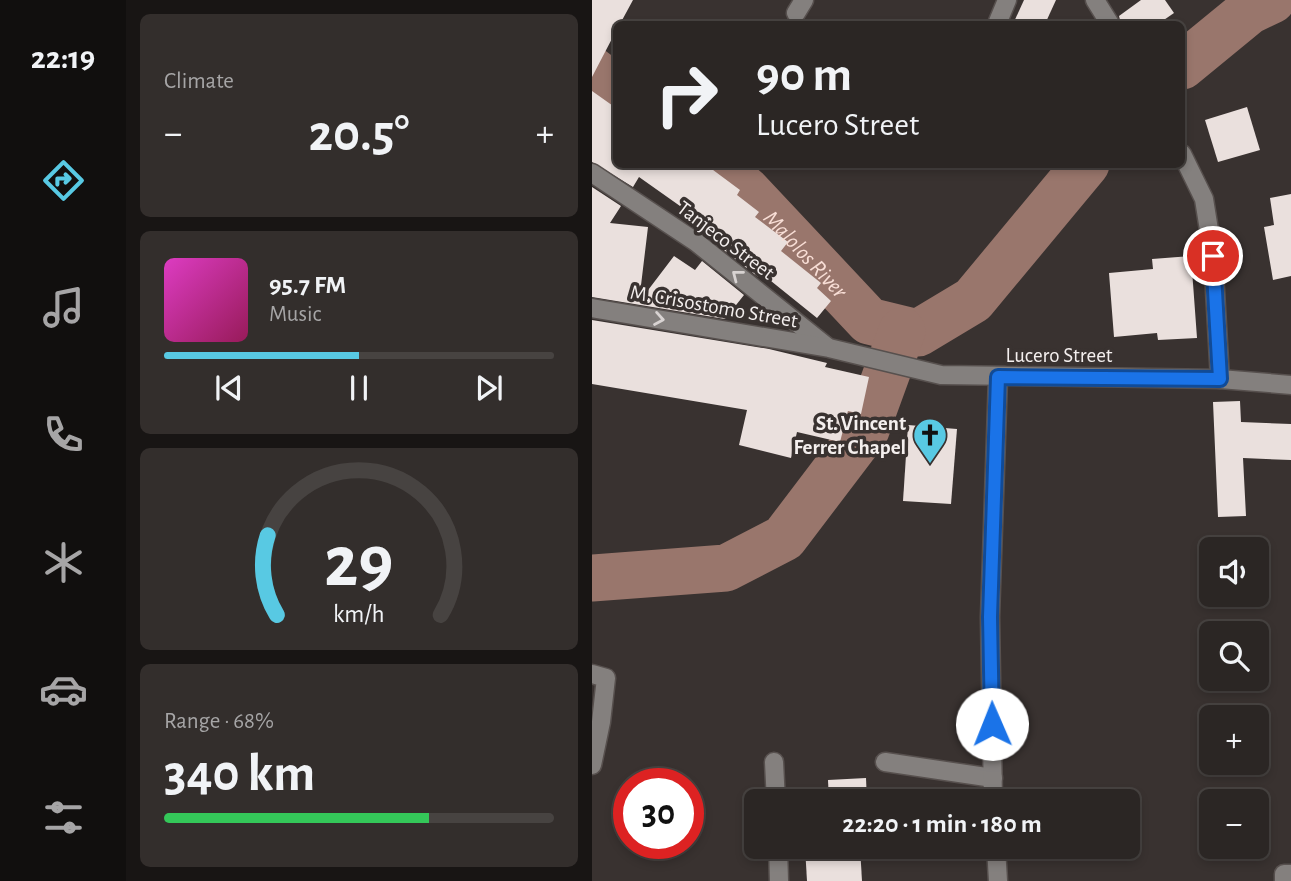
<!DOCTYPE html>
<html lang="en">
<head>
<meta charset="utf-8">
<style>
	:root { --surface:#2b2624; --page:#332e2c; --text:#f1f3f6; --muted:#a6a5a6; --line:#474341; --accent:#58c9e3 }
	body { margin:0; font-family:"Alegreya Sans",sans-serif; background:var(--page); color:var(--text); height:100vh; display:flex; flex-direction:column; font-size:26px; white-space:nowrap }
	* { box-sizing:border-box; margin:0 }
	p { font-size:23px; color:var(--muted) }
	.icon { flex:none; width:38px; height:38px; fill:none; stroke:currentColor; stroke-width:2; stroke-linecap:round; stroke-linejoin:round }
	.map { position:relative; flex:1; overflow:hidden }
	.sheet { display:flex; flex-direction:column; gap:14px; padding:14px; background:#181514; width:466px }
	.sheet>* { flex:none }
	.hud { position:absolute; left:21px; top:21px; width:572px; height:147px; border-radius:10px; box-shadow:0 4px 10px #0003,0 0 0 2px var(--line); background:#2b2624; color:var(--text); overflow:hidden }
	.fabs { position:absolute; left:607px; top:537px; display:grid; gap:14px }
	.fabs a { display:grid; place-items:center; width:70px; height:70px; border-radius:10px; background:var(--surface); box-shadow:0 4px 10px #0003,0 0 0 2px var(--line); font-size:35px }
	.speed { position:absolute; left:21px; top:768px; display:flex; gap:14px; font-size:35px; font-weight:700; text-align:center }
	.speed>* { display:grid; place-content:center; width:91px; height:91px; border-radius:50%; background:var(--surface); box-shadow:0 4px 10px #0003,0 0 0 2px var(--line); line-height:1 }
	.speed .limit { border:10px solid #d22; background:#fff; color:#111 }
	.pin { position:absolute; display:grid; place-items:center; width:60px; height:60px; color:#fff; margin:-30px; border:4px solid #fff; border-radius:50%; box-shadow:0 2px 7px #0007 }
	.me { position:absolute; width:77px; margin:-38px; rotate:359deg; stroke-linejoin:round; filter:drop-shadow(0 0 5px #0008) }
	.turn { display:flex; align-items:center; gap:24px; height:147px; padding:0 28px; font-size:32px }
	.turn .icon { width:91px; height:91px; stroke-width:2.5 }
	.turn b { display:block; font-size:49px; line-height:60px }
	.big { font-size:52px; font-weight:700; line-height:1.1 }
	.sheet .widget { flex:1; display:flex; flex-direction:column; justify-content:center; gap:10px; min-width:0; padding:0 24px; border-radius:10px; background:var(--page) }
	.sheet .dial { align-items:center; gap:0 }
	.dial svg { height:182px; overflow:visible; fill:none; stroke:var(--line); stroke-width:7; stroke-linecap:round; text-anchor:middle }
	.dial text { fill:var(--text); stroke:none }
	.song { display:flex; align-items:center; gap:21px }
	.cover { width:84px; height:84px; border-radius:10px; background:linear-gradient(135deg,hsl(310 70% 55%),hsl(330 70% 35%)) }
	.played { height:7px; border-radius:4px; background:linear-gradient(90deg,var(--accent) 50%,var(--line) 50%) }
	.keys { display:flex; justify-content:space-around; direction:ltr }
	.heat { display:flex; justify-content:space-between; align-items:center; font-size:38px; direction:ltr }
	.charge { height:10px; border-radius:5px; background:linear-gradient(90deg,#34c759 68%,var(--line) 0) }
	.trip { position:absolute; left:152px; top:789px; width:396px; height:70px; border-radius:10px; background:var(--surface); box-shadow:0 4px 10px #0003,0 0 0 2px var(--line); font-weight:700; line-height:70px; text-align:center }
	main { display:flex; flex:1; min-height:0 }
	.tabs { display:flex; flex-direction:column; width:126px; justify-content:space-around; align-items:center; background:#110f0e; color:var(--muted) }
	.tabs .icon { width:49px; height:49px }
	.tabs .on { color:var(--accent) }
	.tabs b { font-size:32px; color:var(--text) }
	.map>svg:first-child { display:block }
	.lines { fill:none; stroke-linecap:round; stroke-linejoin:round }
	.river { stroke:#99766c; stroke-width:47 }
	.building { fill:#eae0dd }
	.minor-casing { stroke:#57504e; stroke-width:21 }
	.minor { stroke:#84807e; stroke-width:18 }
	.oneway { stroke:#d8d3d2 }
	.route-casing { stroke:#114b97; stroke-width:18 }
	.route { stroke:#1a73e8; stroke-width:12 }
	.labels { text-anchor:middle; stroke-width:7; stroke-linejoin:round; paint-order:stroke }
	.street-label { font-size:21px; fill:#f4efee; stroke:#393230 }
	.poi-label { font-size:21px; font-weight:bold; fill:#f4efee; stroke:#393230; text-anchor:end }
	.water-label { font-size:23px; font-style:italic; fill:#f8ded6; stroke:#393230 }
</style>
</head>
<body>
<main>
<nav class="tabs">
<b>22:19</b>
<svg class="icon on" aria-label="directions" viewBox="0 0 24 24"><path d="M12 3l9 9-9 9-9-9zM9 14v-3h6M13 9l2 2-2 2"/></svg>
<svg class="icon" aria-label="music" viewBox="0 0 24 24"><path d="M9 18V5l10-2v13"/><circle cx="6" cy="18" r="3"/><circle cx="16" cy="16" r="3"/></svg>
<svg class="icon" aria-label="phone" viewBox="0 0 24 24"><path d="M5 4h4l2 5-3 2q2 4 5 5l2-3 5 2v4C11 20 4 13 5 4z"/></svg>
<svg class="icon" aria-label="climate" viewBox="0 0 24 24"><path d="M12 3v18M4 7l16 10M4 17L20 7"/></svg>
<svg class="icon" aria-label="car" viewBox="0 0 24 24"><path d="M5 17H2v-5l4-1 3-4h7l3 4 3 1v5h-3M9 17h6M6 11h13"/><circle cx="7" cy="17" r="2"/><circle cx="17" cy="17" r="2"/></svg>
<svg class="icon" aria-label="filters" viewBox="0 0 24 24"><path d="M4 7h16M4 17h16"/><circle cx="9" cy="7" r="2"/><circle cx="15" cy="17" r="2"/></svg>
</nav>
<section class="sheet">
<div class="widget"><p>Climate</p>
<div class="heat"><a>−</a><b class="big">20.5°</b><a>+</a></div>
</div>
<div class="widget">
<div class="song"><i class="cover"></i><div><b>95.7 FM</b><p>Music</p></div></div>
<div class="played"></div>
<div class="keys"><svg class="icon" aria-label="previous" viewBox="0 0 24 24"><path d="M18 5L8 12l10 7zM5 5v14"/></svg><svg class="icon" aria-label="pause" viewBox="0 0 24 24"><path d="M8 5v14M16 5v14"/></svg><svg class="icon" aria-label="next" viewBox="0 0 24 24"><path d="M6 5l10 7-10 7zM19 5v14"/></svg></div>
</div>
<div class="widget dial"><svg viewBox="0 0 100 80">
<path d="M14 69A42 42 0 1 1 86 69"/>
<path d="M14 69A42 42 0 0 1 10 34" stroke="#58c9e3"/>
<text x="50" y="56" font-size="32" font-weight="700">29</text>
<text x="50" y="72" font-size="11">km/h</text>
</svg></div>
<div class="widget"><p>Range · 68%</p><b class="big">340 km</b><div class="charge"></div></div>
</section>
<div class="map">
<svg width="700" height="881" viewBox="0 0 700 881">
	<rect width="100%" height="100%" fill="#393230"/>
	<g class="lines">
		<g class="river">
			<path d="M 590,66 L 657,11 L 680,0"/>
			<path d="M 0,70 L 24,88"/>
			<path id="s1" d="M 123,164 L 155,191 L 277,321 L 326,333 L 381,300 L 494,164"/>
			<path d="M 0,578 L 134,568 L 192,538 L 274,430 L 310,331"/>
		</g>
	</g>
	<g class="building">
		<path d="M 0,0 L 41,0 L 28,24 L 24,24 L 24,31 L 0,77 Z"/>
		<path d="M 432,0 L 464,0 L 453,24 L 421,24 Z"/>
		<path d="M 549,0 L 573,0 L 582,13 L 566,24 L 529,24 L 527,16 Z"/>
		<path d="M 0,91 L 24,108 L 24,164 L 113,164 L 148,190 L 145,195 L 167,212 L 163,217 L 196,242 L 189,251 L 229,283 L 225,288 L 239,301 L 225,318 L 169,273 L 166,277 L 123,243 L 129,235 L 47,177 L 41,187 L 0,162 Z"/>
		<path d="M 655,107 L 668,150 L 626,162 L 613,120 Z"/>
		<path d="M 0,187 L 29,206 L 18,223 L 56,227 L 47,302 L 82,256 L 103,270 L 110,261 L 152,295 L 133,319 L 0,297 Z"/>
		<path d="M 699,194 L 699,276 L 681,280 L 672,227 L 682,225 L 678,198 Z"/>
		<path d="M 599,256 L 605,338 L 566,340 L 565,333 L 522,337 L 517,273 L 561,269 L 560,259 Z"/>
		<path d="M 0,320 L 177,349 L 235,363 L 233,367 L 277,377 L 269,414 L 256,411 L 248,442 L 205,432 L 199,458 L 147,445 L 155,410 L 0,384 Z"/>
		<path d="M 648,401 L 649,422 L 699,424 L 699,460 L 651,458 L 654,516 L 626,517 L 621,402 Z"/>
		<path d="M 316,425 L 365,429 L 359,504 L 311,501 Z"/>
		<path d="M 274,778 L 275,802 L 237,802 L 236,780 Z"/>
		<path d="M 213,847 L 268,847 L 270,881 L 215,881 Z"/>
	</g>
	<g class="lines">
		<g class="minor-casing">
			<g id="minor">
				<path d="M 503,0 L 518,24"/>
				<path d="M 204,13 L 212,0"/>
				<path d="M 405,24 L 415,0"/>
				<path d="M 590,154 L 612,199 L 621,255 L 628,379"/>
				<path d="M 0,173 L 104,242 L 234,346"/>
				<path d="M 0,308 L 237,348 L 349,375 L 628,379 L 700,385"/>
				<path d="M 0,674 L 14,678 L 9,722 L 0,765"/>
				<path d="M 182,762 L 184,802"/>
				<path d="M 293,762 L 401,778"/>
				<path d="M 401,802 L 398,617 L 406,377"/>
				<path d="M 186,847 L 187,881"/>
				<path d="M 404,847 L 406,881"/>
				<path d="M 692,881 L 692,874 L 700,874"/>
			</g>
		</g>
		<use href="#minor" class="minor"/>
	</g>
	<defs><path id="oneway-chevron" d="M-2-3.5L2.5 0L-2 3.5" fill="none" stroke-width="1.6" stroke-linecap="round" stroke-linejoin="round" transform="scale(1.75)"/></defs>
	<g class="oneway">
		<use href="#oneway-chevron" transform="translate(145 275) rotate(-142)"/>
		<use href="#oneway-chevron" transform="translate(67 319) rotate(10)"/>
	</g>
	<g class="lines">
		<g class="route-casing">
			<path id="route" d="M 400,724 L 398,617 L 406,377 L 628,379 L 621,256"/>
		</g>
		<use href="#route" class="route"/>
	</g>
	<defs>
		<g id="church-pin" transform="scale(1.75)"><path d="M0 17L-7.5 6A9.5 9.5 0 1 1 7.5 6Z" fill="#58c9e3" stroke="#393230"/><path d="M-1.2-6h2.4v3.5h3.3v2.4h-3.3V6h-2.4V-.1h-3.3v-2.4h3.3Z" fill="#111"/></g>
	</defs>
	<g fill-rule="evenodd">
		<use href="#church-pin" x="338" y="435"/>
	</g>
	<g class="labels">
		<g class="street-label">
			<text transform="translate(134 240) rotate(37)" y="7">Tanjeco Street</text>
			<text transform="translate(122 306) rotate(10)" y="7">M. Crisostomo Street</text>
			<text x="467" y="362">Lucero Street</text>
		</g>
		<g class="poi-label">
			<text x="314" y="430">St. Vincent<tspan x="314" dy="24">Ferrer Chapel</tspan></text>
		</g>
		<g class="water-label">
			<text dy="8" stroke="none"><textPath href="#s1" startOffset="128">Malolos River</textPath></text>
		</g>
	</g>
</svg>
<div class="fabs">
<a><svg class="icon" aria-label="sound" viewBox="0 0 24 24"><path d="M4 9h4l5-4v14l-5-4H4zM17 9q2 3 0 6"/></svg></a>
<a><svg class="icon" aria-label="search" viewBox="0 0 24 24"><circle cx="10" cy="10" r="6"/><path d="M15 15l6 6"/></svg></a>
<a>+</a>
<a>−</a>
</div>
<div class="speed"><div class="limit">30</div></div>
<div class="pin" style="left:621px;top:256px;background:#d93025"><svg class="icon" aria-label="arrive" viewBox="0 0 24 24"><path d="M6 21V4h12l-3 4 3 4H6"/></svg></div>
<svg class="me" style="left:400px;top:724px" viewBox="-20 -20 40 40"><circle r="19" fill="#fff"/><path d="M0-13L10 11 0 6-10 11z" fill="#1a73e8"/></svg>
<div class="trip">22:20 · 1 min · 180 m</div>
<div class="hud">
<div class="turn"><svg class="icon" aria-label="right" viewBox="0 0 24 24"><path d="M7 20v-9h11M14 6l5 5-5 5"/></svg><div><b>90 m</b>Lucero Street</div></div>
</div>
</div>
</main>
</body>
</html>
